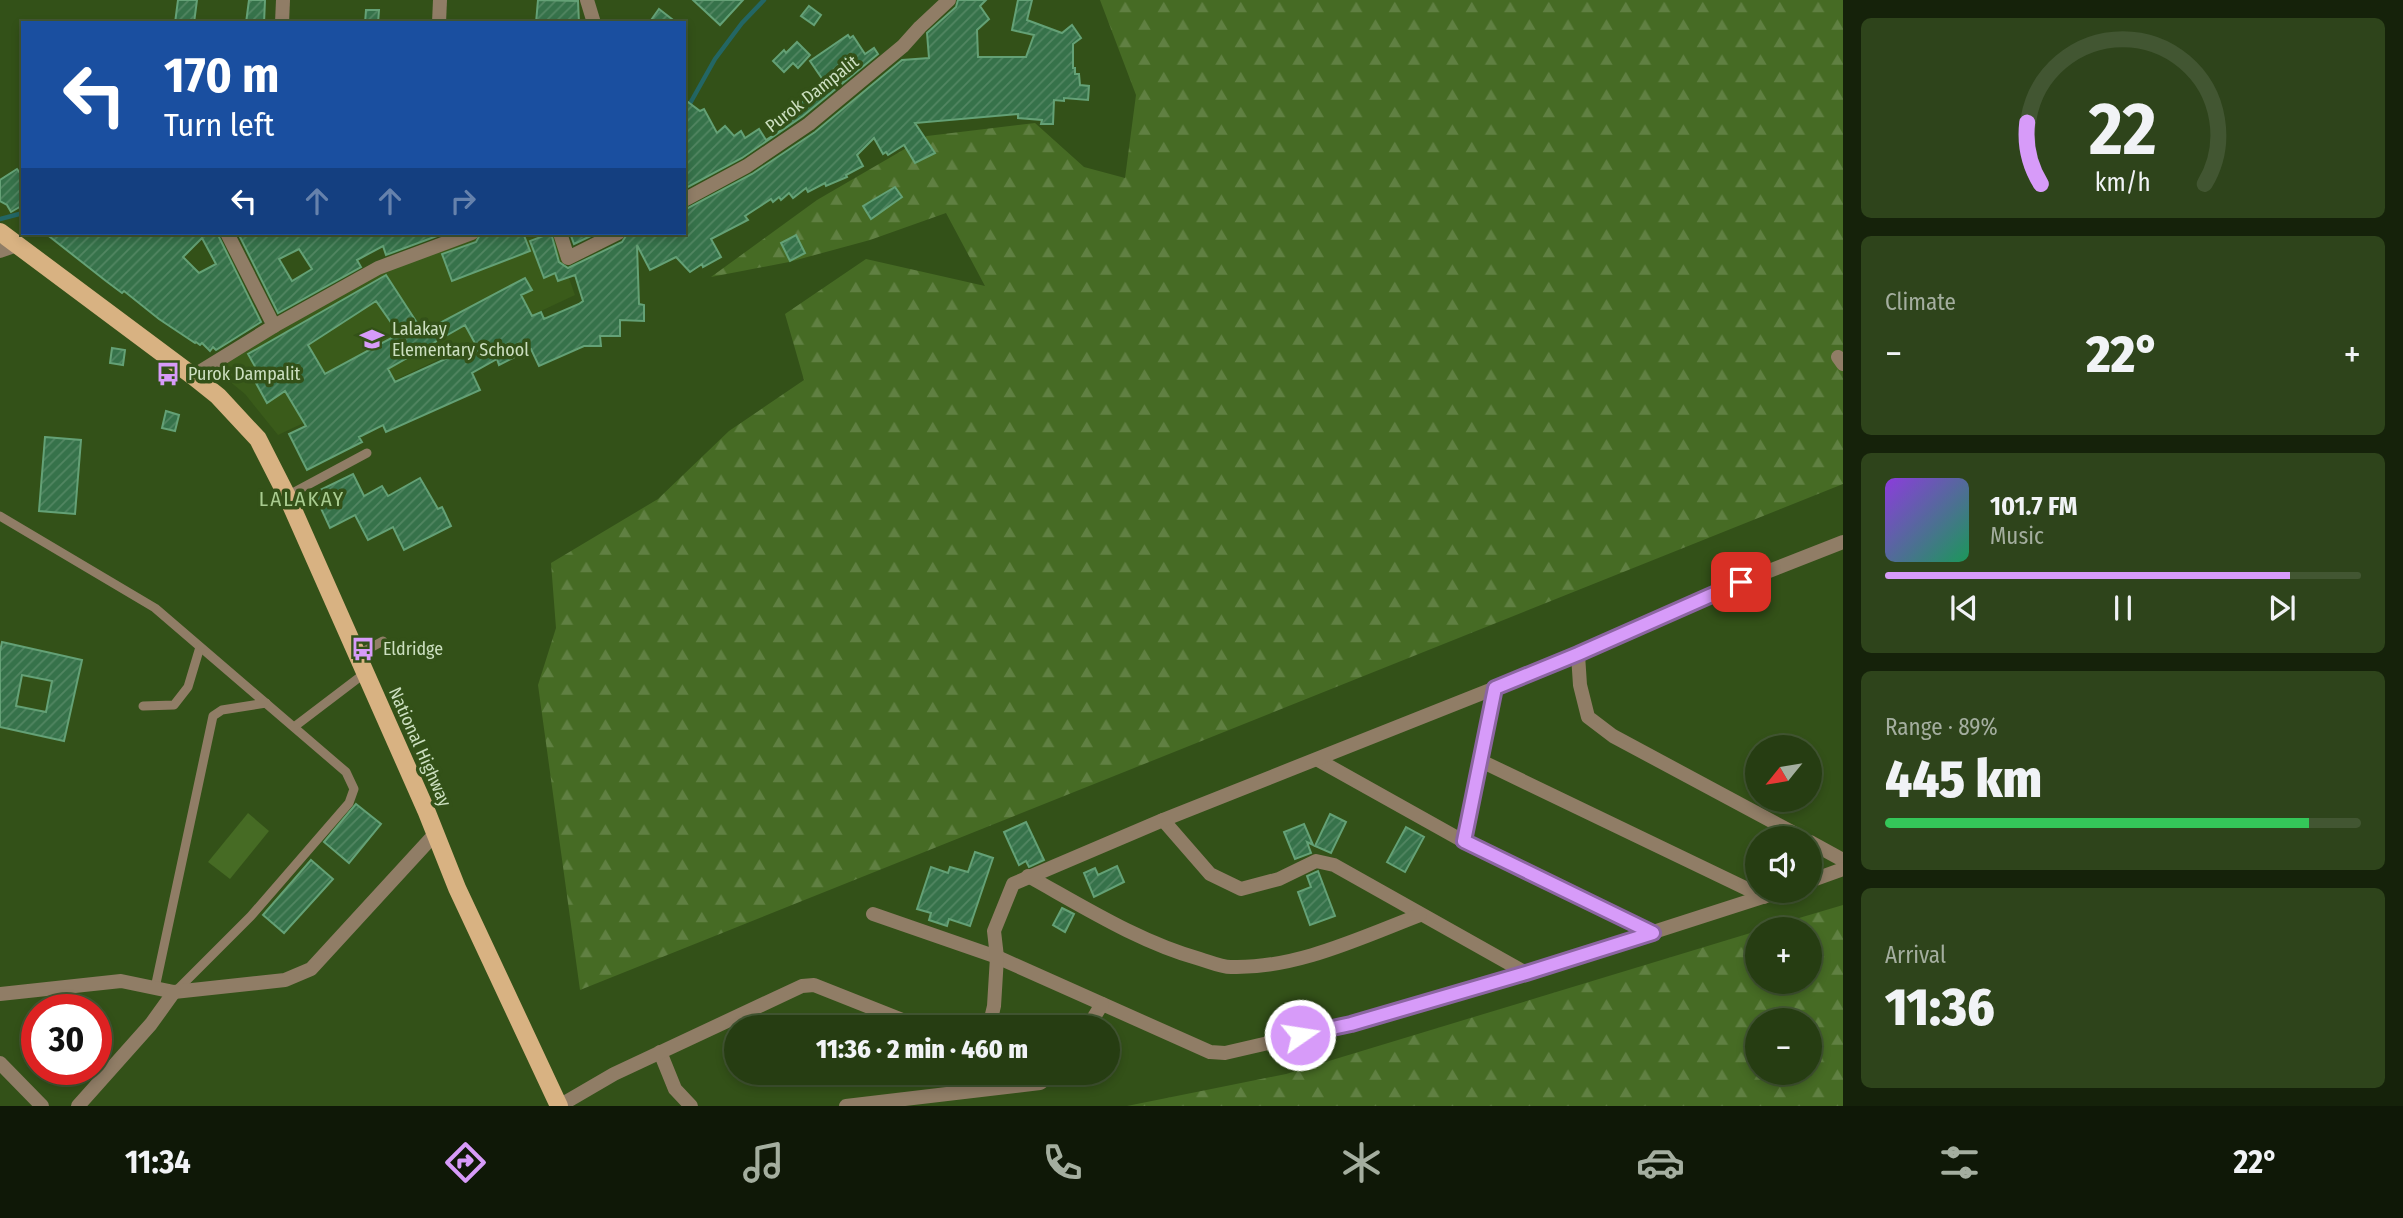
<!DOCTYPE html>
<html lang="en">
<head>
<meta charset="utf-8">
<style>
	:root { --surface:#263d12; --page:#2e441b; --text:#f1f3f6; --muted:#a4ae9f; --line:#425632; --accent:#d79bf9 }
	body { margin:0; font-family:"Fira Sans Condensed",sans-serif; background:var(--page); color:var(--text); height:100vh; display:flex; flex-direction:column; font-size:26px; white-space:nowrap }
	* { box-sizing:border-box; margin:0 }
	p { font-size:23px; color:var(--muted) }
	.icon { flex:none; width:38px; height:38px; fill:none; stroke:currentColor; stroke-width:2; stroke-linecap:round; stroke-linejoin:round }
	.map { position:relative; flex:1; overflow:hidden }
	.details { display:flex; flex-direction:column; gap:18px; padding:18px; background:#15220a; width:560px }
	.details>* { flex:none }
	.hud { position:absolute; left:21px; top:21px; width:665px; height:214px; border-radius:0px; box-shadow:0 4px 10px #0003,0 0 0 2px var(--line); background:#1a4fa0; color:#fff; overflow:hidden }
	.needle { width:46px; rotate:240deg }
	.tools { position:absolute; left:1745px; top:735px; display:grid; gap:14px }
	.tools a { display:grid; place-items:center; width:77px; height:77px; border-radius:50%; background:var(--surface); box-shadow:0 4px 10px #0003,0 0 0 2px var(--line); font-size:35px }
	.speed { position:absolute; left:21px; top:994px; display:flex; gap:14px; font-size:35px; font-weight:700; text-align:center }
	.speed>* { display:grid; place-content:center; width:91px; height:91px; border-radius:50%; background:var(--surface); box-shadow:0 4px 10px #0003,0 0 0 2px var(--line); line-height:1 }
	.speed .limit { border:10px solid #d22; background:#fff; color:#111 }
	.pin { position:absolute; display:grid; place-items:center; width:60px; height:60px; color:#fff; margin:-30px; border-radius:14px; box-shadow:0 4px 10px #0006 }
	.me { position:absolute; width:77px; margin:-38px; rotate:77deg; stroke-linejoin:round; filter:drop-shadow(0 0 5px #0008) }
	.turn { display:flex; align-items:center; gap:24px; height:147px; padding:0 28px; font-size:32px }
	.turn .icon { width:91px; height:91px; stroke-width:2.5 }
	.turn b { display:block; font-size:49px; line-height:60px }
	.lanes { display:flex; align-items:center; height:66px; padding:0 28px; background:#0003; justify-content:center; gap:35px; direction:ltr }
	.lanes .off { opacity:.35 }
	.big { font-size:52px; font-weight:800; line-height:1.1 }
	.details .card { flex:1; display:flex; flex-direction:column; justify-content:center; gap:10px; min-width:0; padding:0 24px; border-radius:10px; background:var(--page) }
	.details .dial { align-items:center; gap:0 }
	.dial svg { height:182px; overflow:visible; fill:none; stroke:var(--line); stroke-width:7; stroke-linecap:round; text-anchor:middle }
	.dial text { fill:var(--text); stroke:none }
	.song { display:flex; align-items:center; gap:21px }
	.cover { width:84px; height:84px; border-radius:10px; background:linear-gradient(135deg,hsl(270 70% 55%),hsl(150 70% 35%)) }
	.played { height:7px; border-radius:4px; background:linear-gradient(90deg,var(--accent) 85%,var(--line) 85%) }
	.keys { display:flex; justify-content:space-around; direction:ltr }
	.heat { display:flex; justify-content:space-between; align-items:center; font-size:38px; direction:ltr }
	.charge { height:10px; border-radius:5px; background:linear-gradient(90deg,#34c759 89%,var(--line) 0) }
	.trip { position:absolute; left:724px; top:1015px; width:396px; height:70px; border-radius:35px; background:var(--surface); box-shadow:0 4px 10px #0003,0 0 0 2px var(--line); font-weight:800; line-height:70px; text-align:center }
	.tabs { display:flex; height:112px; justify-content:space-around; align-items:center; background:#0f1807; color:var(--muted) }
	.tabs .icon { width:49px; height:49px }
	.tabs .selected { color:var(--accent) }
	.tabs b { font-size:32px; color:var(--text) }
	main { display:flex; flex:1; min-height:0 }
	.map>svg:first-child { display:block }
	.built { fill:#3a5b1a }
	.grass { fill:#466b24 }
	.forest { fill:url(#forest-firs); fill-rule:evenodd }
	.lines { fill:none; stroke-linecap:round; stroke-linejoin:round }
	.stream { stroke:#236664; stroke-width:4.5 }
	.building { fill:url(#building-hatch); stroke:#64a176; stroke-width:2; fill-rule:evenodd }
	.lane { stroke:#907d66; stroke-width:9 }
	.street { stroke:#907d66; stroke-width:14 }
	.primary { stroke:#d8b282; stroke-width:18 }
	.route-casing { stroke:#8c65a2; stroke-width:18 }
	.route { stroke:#d79bf9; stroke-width:12 }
	.labels { text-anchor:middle; stroke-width:7; stroke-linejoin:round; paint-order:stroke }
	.street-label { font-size:18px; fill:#ccdfc0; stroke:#335118 }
	.poi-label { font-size:18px; fill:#ccdfc0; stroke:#335118; text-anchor:start }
	.quarter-label { font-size:21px; letter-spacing:2px; fill:#a9cc90; stroke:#335118 }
</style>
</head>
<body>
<main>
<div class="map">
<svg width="1843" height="1106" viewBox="0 0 1843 1106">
	<defs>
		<pattern id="forest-firs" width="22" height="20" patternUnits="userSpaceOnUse" patternTransform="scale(1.75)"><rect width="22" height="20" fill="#466b24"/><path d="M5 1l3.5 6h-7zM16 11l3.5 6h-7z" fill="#608042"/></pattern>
		<pattern id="building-hatch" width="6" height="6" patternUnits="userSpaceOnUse" patternTransform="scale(1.75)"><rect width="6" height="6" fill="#36724a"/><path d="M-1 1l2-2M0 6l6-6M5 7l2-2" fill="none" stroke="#528662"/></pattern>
	</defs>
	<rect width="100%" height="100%" fill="#335118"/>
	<path class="built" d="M 482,233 L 553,233 L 575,295 L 278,435 L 245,394 L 211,366 L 383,269 Z"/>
	<path class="grass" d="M 248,813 L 269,831 L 230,879 L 208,862 Z"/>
	<g class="forest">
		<path d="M 1100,0 L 1843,0 L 1843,484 L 580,990 L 538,685 L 556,628 L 551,563 L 658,499 L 729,431 L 804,380 L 785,314 L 866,259 L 985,286 L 946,213 L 870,240 L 789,262 L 711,277 L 817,200 L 927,136 L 1035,123 L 1084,167 L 1125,178 L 1136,95 Z"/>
		<path d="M 1843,905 L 1843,1106 L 1127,1106 L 1286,1074 L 1757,931 L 1757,982 L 1810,982 L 1810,929 L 1762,929 ZM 1757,1020 L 1810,1020 L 1810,1073 L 1757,1073 Z"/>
	</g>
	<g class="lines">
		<g class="stream">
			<path d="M 688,107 L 715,59 L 742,23 L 764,0"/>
			<path d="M 0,219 L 23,213"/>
		</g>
	</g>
	<g class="building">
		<path d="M 178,0 L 197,0 L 194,23 L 175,23 Z"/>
		<path d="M 249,0 L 265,0 L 264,23 L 246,23 Z"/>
		<path d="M 538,0 L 578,1 L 579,23 L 536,23 Z"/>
		<path d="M 693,0 L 743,0 L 720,25 Z"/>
		<path d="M 958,0 L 986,0 L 980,6 L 989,19 L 977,30 L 978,57 L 1026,57 L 1034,35 L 1012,30 L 1018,0 L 1032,0 L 1027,20 L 1062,33 L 1072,25 L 1081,38 L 1073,44 L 1073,68 L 1075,68 L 1075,74 L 1079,74 L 1080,85 L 1089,86 L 1088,100 L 1064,98 L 1064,101 L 1054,100 L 1053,124 L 1041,124 L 1042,120 L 1018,118 L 1018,114 L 915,123 L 935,153 L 915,163 L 904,145 L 888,155 L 886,152 L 883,154 L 874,138 L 857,155 L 863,166 L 846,175 L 847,177 L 826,186 L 825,183 L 808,192 L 806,188 L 793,198 L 789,193 L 781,200 L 779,197 L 773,202 L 771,199 L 745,216 L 748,220 L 711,239 L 721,257 L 703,267 L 702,264 L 690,272 L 676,257 L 650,270 L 637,245 L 639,304 L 644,305 L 644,321 L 620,320 L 620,336 L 600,336 L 601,346 L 584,346 L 539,366 L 531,349 L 499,365 L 497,359 L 472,373 L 480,390 L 386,432 L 383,425 L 359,437 L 362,442 L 307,470 L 289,434 L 306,426 L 285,391 L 267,403 L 256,383 L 262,379 L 248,354 L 386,275 L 423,332 L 525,278 L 532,290 L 521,295 L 532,316 L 541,312 L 544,319 L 579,304 L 583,301 L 575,275 L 558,281 L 555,273 L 544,278 L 530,241 L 551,233 L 559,262 L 568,268 L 622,242 L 628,233 L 684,233 L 684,210 L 752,174 L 815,132 L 902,60 L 929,58 L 927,33 L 956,7 ZM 376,301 L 399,334 L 325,374 L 308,345 ZM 465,325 L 476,345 L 395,382 L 388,369 Z"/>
		<path d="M 809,6 L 821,15 L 814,25 L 801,16 Z"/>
		<path d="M 659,9 L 677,23 L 649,23 Z"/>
		<path d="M 366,10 L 379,10 L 378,23 L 365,23 Z"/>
		<path d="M 848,35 L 850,38 L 853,36 L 865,54 L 874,48 L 878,54 L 803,116 L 742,158 L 684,189 L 684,99 L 700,111 L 704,109 L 717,133 L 725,126 L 734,136 L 741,131 L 745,138 L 759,129 L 766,140 L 786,127 L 781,119 L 796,109 L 795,107 L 825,83 L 810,61 Z"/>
		<path d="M 797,42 L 810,55 L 798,68 L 793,63 L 784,72 L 773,61 L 784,50 L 786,53 Z"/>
		<path d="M 17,169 L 23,177 L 23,205 L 11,212 L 7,205 L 0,201 L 0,180 Z"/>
		<path d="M 895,187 L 902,197 L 871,219 L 863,206 Z"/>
		<path d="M 45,233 L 217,233 L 261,322 L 216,350 L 213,347 L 210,351 L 202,343 L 200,345 L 196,342 L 195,343 L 159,319 L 124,291 L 122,293 L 106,281 ZM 202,238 L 216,264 L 199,273 L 183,257 Z"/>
		<path d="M 238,233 L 445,233 L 386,255 L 383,246 L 357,260 L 361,267 L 278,313 ZM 299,249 L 312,269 L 292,281 L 279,259 Z"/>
		<path d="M 481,233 L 523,233 L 530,251 L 452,281 L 442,254 L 476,242 Z"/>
		<path d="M 570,233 L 597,233 L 574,244 Z"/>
		<path d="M 796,235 L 805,253 L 790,261 L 781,243 Z"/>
		<path d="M 112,348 L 125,350 L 123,365 L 110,363 Z"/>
		<path d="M 166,411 L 179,415 L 175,431 L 162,428 Z"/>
		<path d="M 45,437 L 81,440 L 75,514 L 39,511 Z"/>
		<path d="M 353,474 L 364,496 L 382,486 L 388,496 L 420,478 L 438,509 L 442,507 L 451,526 L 404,550 L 393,527 L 368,540 L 355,515 L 330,528 L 314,493 Z"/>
		<path d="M 2,642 L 82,660 L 64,741 L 0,727 L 0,651 ZM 22,675 L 52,681 L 46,712 L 16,706 Z"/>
		<path d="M 356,804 L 381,824 L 349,863 L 324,842 Z"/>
		<path d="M 1330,814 L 1346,822 L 1331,853 L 1315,846 Z"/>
		<path d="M 1026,822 L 1044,860 L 1029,867 L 1026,861 L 1019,865 L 1004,832 Z"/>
		<path d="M 1304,824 L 1313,845 L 1307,842 L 1311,853 L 1295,859 L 1284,832 Z"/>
		<path d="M 1406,827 L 1424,837 L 1405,872 L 1387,862 Z"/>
		<path d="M 975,852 L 993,858 L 970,926 L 949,919 L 947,926 L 929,920 L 931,913 L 917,909 L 931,867 L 948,873 L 950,867 L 968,872 Z"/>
		<path d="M 311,860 L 333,879 L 284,933 L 263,915 Z"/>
		<path d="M 1117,866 L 1124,882 L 1094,897 L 1084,873 L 1095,868 L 1098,875 Z"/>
		<path d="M 1318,871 L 1335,916 L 1310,925 L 1298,892 L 1311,887 L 1307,876 Z"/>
		<path d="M 1062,908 L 1074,914 L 1065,932 L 1053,925 Z"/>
	</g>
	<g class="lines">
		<g class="lane">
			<path d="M 287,496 L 367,453"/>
			<path d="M 0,516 L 155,608 L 346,772 L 354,789 L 349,803 L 251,916 L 178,989"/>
			<path d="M 357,655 L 383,641"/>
			<path d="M 143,706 L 174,705 L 188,687 L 200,647"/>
			<path d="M 294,727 L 365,673"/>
			<path d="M 155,988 L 213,716 L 222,710 L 266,703"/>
		</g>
		<g class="street">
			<path d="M 587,0 L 594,23"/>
			<path d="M 282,23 L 283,0"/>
			<path d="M 439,23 L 440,0"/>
			<path d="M 684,200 L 747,166 L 809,124 L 903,46 L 920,27 L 949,0"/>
			<path d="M 227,233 L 274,326"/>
			<path d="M 560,233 L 568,258 L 618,233"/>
			<path d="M 0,251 L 17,245"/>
			<path d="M 1838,357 L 1843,364"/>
			<path d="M 193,376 L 274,326 L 378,268 L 472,233"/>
			<path d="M 1578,655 L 1580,685 L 1588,717 L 1613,736 L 1803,838"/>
			<path d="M 1318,760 L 1463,841 L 1652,933"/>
			<path d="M 1481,761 L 1764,897"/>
			<path d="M 1163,820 L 1210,874 L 1241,889 L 1279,879 L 1316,861 L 1334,865 L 1526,973"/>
			<path d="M 1463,841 L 1495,688"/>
			<path d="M 1810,842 L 1843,860"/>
			<path d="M 1028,876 C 1084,907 1139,942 1200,959 C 1210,962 1221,967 1231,967 C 1296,969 1360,938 1420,915"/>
			<path d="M 1810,881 L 1843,869"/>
			<path d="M 873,914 L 997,957 L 1210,1052 L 1225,1053 L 1351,1024 L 1526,973 L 1781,891"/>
			<path d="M 0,994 L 121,981 L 174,992 L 285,980 L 311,969 L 435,834"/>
			<path d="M 989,1027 L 994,1006 L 997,957 L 994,931 L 1013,884 L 1163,820 L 1578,655 L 1741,582 L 1843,542"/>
			<path d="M 1088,1027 L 1102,1004"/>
			<path d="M 660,1052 L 675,1089 L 691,1106"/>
			<path d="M 0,1063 L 42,1106"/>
			<path d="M 78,1106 L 151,1024 L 174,992"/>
			<path d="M 559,1106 L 614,1074 L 802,986 L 814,985 L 920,1027"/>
			<path d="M 846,1106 L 1040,1083 L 1054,1073"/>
		</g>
		<path class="primary" d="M 0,232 L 193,376 L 218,396 L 258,439 L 287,496 L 426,810 L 457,888 L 559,1106"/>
	</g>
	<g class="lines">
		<g class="route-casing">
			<path id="route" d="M 1300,1035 L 1351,1024 L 1526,973 L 1653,933 L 1464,841 L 1495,688 L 1578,654 L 1741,582"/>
		</g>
		<use href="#route" class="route"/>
	</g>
	<defs>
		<g id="school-bare" transform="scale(1.89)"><path d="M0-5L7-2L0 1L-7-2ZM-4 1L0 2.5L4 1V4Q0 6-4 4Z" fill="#d79bf9" stroke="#335118" stroke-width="2.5" paint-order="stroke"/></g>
		<g id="bus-bare" transform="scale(1.89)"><path d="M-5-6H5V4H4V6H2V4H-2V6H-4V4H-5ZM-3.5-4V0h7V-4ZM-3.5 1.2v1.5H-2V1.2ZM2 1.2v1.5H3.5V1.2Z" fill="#d79bf9" stroke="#335118" stroke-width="2.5" paint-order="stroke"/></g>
	</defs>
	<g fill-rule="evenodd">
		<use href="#school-bare" x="372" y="339"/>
		<use href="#bus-bare" x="168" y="374"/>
		<use href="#bus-bare" x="363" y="649"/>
	</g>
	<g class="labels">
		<g class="street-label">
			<text transform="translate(812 94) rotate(-38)" y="6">Purok Dampalit</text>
			<text transform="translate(420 747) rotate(66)" y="6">National Highway</text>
		</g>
		<g class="poi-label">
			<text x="392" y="335">Lalakay<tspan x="392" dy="21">Elementary School</tspan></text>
			<text x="188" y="380">Purok Dampalit</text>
			<text x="383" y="655">Eldridge</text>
		</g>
		<g class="quarter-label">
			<text x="302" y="506">LALAKAY</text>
		</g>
	</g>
</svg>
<div class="tools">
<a><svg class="needle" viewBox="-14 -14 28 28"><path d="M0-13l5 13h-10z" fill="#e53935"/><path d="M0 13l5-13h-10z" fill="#a4ae9f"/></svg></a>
<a><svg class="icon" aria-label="sound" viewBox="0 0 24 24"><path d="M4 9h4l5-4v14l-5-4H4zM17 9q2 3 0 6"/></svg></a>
<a>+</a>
<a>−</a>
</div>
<div class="speed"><div class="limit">30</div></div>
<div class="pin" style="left:1741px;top:582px;background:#d93025"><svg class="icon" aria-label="arrive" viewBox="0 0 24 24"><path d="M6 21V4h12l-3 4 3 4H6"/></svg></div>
<svg class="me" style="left:1300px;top:1035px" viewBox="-20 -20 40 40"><circle r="17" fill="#d79bf9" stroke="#fff" stroke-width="3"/><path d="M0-11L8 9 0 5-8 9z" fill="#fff"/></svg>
<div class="trip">11:36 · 2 min · 460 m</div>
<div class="hud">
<div class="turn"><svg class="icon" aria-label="left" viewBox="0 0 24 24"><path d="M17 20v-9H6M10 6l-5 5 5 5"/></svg><div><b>170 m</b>Turn left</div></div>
<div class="lanes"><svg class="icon" aria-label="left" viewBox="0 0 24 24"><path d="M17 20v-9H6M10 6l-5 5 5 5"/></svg><svg class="icon off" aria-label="ahead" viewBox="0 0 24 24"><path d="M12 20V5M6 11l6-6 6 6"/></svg><svg class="icon off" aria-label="ahead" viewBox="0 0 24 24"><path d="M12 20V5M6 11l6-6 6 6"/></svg><svg class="icon off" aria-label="right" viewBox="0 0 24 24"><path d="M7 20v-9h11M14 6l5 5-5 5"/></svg></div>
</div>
</div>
<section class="details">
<div class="card dial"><svg viewBox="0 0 100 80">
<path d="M14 69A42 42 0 1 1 86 69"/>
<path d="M14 69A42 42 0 0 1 8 42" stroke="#d79bf9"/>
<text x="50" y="56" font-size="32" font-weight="700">22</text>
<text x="50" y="72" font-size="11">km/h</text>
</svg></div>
<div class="card"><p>Climate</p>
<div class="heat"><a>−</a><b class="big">22°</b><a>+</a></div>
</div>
<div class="card">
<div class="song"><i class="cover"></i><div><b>101.7 FM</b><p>Music</p></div></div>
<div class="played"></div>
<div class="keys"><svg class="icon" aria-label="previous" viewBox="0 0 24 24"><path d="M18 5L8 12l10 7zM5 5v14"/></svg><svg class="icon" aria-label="pause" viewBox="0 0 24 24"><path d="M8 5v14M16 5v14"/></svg><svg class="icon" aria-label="next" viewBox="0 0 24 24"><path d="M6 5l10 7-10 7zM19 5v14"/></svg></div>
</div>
<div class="card"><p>Range · 89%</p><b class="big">445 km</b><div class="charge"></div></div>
<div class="card"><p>Arrival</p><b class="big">11:36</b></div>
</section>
</main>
<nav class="tabs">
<b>11:34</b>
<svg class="icon selected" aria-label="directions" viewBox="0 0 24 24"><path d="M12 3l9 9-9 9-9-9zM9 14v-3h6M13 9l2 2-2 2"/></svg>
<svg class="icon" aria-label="music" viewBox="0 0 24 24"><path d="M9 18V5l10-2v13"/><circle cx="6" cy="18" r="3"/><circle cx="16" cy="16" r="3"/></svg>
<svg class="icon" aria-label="phone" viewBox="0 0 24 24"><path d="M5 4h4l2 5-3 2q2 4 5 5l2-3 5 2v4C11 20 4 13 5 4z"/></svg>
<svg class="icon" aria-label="climate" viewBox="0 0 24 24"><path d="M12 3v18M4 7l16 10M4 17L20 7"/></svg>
<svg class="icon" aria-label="car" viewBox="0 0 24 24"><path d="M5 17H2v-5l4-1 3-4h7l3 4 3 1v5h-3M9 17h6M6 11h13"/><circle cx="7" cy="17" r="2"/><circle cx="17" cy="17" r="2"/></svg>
<svg class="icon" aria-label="filters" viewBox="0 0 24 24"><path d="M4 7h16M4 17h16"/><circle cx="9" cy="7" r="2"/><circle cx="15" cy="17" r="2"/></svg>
<b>22°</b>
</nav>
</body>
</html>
